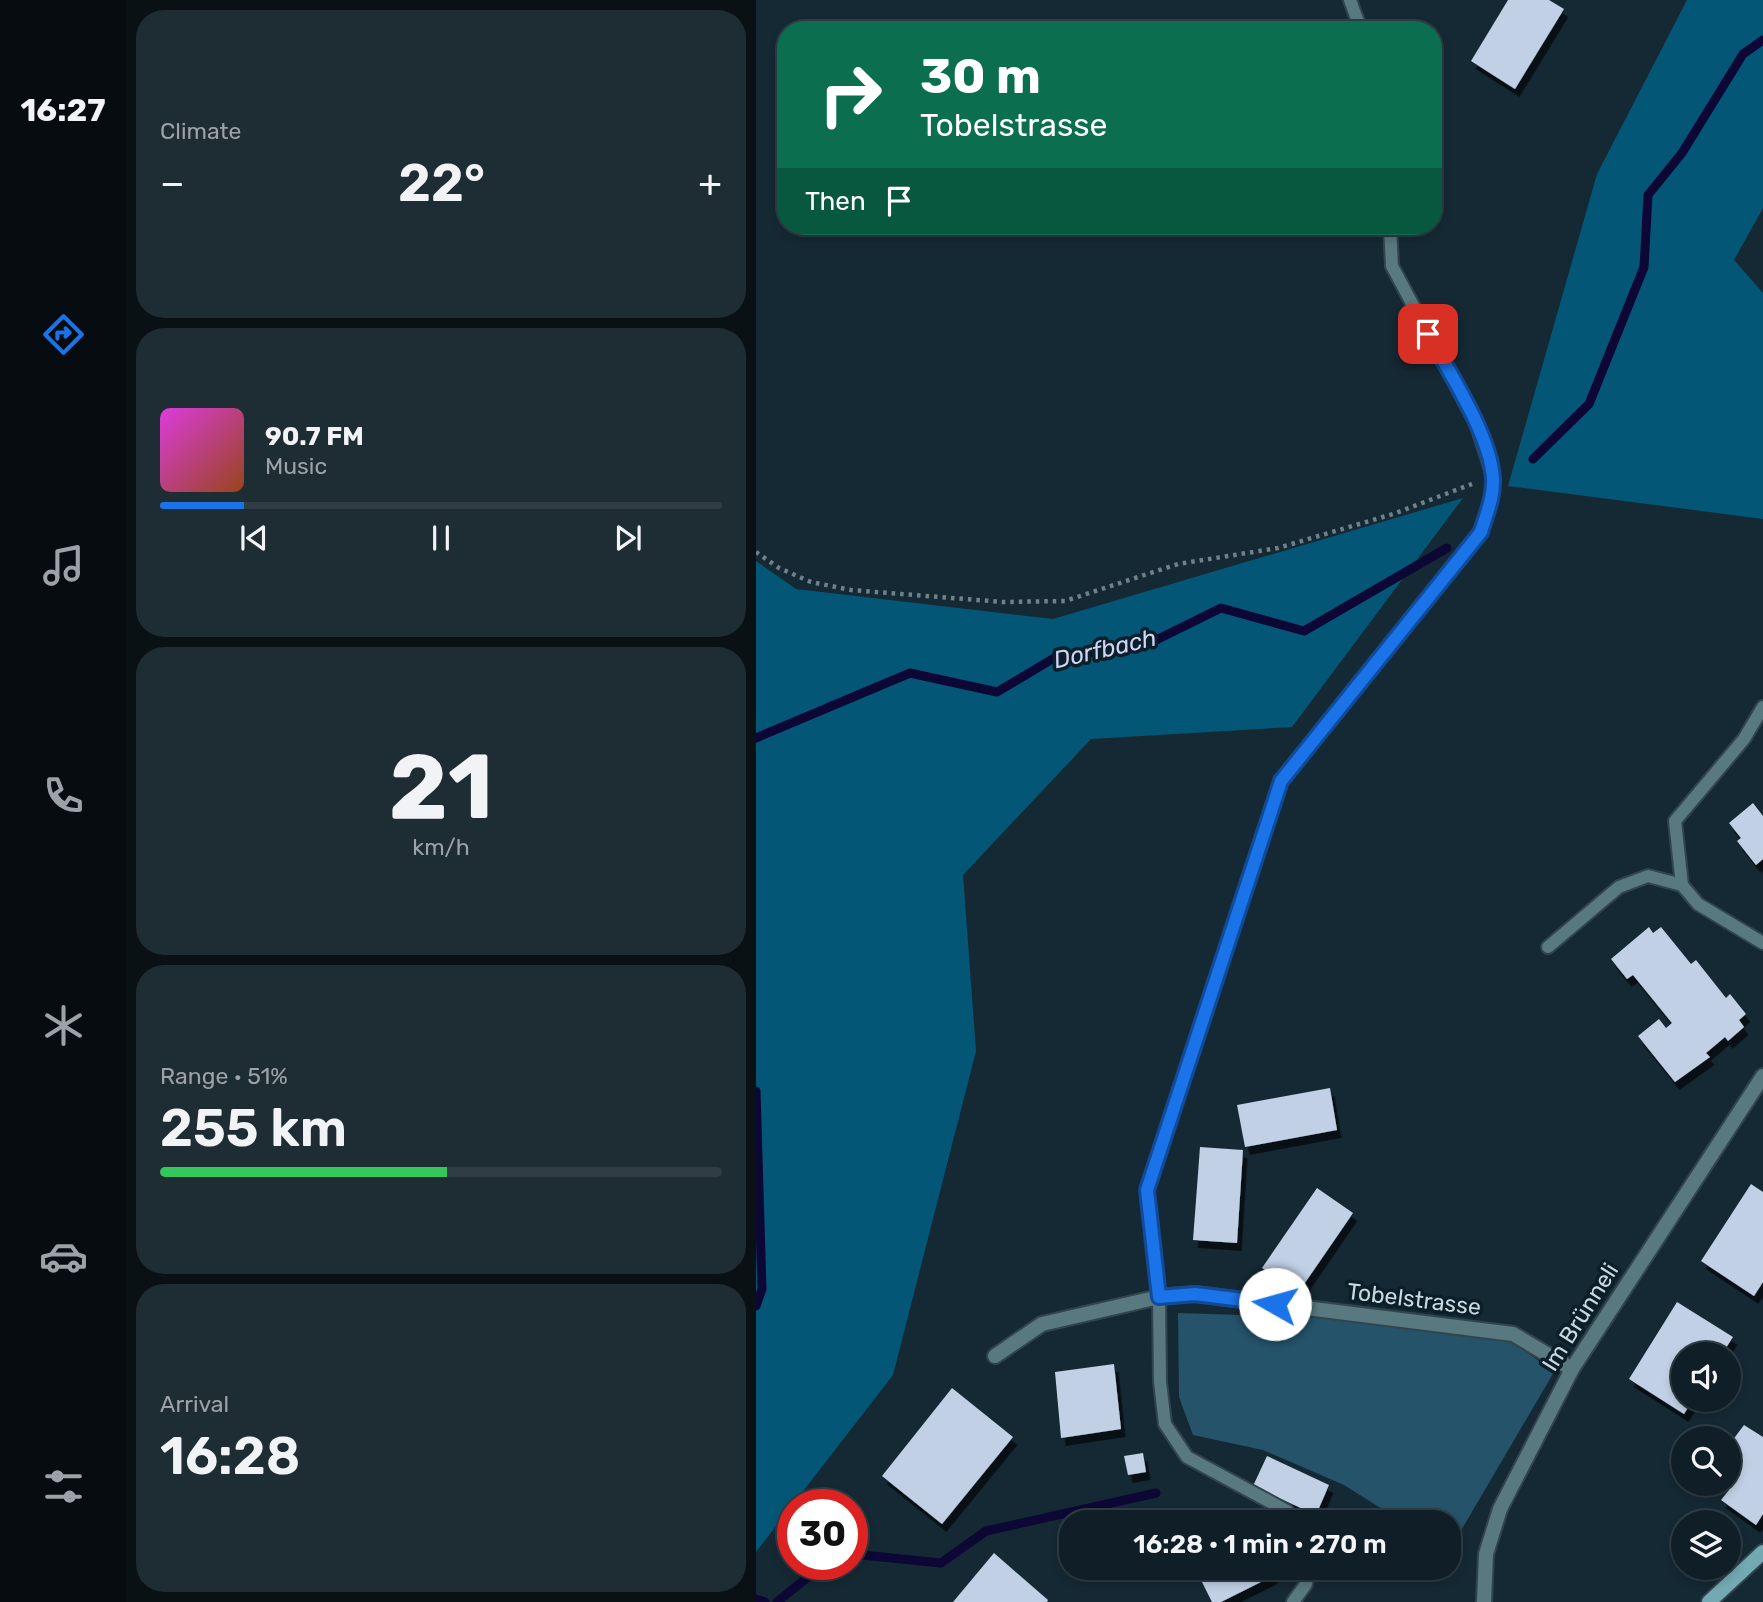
<!DOCTYPE html>
<html lang="en">
<head>
<meta charset="utf-8">
<style>
	:root { --surface:#101f27; --page:#1e2c33; --text:#f1f3f6; --muted:#9ca2a7; --line:#303d44; --accent:#1a73e8 }
	body { margin:0; font-family:Rubik,sans-serif; background:var(--page); color:var(--text); height:100vh; display:flex; flex-direction:column; font-size:26px; white-space:nowrap }
	* { box-sizing:border-box; margin:0 }
	p { font-size:23px; color:var(--muted) }
	.icon { flex:none; width:38px; height:38px; fill:none; stroke:currentColor; stroke-width:2; stroke-linecap:round; stroke-linejoin:round }
	.map { position:relative; flex:1; overflow:hidden }
	.panel { display:flex; flex-direction:column; gap:10px; padding:10px; background:#091115; width:630px }
	.panel>* { flex:none }
	.guide { position:absolute; left:21px; top:21px; width:665px; height:214px; border-radius:28px; box-shadow:0 4px 10px #0003,0 0 0 2px var(--line); background:#0b6e4f; color:#fff; overflow:hidden }
	.tools { position:absolute; left:915px; top:1342px; display:grid; gap:14px }
	.tools a { display:grid; place-items:center; width:70px; height:70px; border-radius:50%; background:var(--surface); box-shadow:0 4px 10px #0003,0 0 0 2px var(--line); font-size:35px }
	.speed { position:absolute; left:21px; top:1489px; display:flex; gap:14px; font-size:35px; font-weight:700; text-align:center }
	.speed>* { display:grid; place-content:center; width:91px; height:91px; border-radius:50%; background:var(--surface); box-shadow:0 4px 10px #0003,0 0 0 2px var(--line); line-height:1 }
	.speed .limit { border:10px solid #d22; background:#fff; color:#111 }
	.pin { position:absolute; display:grid; place-items:center; width:60px; height:60px; color:#fff; margin:-30px; border-radius:14px; box-shadow:0 4px 10px #0006 }
	.me { position:absolute; width:77px; margin:-38px; rotate:277deg; stroke-linejoin:round; filter:drop-shadow(0 0 5px #0008) }
	.turn { display:flex; align-items:center; gap:24px; height:147px; padding:0 28px; font-size:32px }
	.turn .icon { width:91px; height:91px; stroke-width:2.5 }
	.turn b { display:block; font-size:49px; line-height:60px }
	.then { display:flex; align-items:center; height:66px; padding:0 28px; background:#0003; gap:14px; font-size:26px }
	.big { font-size:52px; font-weight:600; line-height:1.1 }
	.panel .tile { flex:1; display:flex; flex-direction:column; justify-content:center; gap:10px; min-width:0; padding:0 24px; border-radius:28px; background:var(--page) }
	.panel .dial { align-items:center; gap:0 }
	.dial b { font-size:91px; line-height:1 }
	.song { display:flex; align-items:center; gap:21px }
	.cover { width:84px; height:84px; border-radius:10px; background:linear-gradient(135deg,hsl(300 70% 55%),hsl(20 70% 35%)) }
	.played { height:7px; border-radius:4px; background:linear-gradient(90deg,var(--accent) 15%,var(--line) 15%) }
	.keys { display:flex; justify-content:space-around; direction:ltr }
	.heat { display:flex; justify-content:space-between; align-items:center; font-size:38px; direction:ltr }
	.charge { height:10px; border-radius:5px; background:linear-gradient(90deg,#34c759 51%,var(--line) 0) }
	.trip { position:absolute; left:303px; top:1510px; width:402px; height:70px; border-radius:28px; background:var(--surface); box-shadow:0 4px 10px #0003,0 0 0 2px var(--line); font-weight:600; line-height:70px; text-align:center }
	main { display:flex; flex:1; min-height:0 }
	.tabs { display:flex; flex-direction:column; width:126px; justify-content:space-around; align-items:center; background:#060c10; color:var(--muted) }
	.tabs .icon { width:49px; height:49px }
	.tabs .selected { color:var(--accent) }
	.tabs b { font-size:32px; color:var(--text) }
	.map>svg:first-child { display:block }
	.green { fill:#24536a }
	.forest { fill:#045676 }
	.lines { fill:none; stroke-linecap:round; stroke-linejoin:round }
	.stream { stroke:#0d0736; stroke-width:9 }
	.building { fill:#c1d0e5; filter:url(#shadow) }
	.service-casing { stroke:#32454f; stroke-width:16 }
	.minor-casing { stroke:#32454f; stroke-width:18 }
	.secondary-casing { stroke:#32454f; stroke-width:18 }
	.path { stroke:#71818a; stroke-width:4.5; stroke-dasharray:3.5 5; stroke-linecap:butt }
	.service { stroke:#58797f; stroke-width:12 }
	.minor { stroke:#58797f; stroke-width:14 }
	.secondary { stroke:#73a9b2; stroke-width:14 }
	.route-casing { stroke:#114b97; stroke-width:18 }
	.route { stroke:#1a73e8; stroke-width:12 }
	.labels { text-anchor:middle; stroke-width:7; stroke-linejoin:round; paint-order:stroke }
	.street-label { font-size:23px; fill:#ccd8df; stroke:#0b1f2a }
	.water-label { font-size:24px; font-style:italic; fill:#cfd4f5; stroke:#0b1f2a }
</style>
</head>
<body>
<main>
<nav class="tabs">
<b>16:27</b>
<svg class="icon selected" aria-label="directions" viewBox="0 0 24 24"><path d="M12 3l9 9-9 9-9-9zM9 14v-3h6M13 9l2 2-2 2"/></svg>
<svg class="icon" aria-label="music" viewBox="0 0 24 24"><path d="M9 18V5l10-2v13"/><circle cx="6" cy="18" r="3"/><circle cx="16" cy="16" r="3"/></svg>
<svg class="icon" aria-label="phone" viewBox="0 0 24 24"><path d="M5 4h4l2 5-3 2q2 4 5 5l2-3 5 2v4C11 20 4 13 5 4z"/></svg>
<svg class="icon" aria-label="climate" viewBox="0 0 24 24"><path d="M12 3v18M4 7l16 10M4 17L20 7"/></svg>
<svg class="icon" aria-label="car" viewBox="0 0 24 24"><path d="M5 17H2v-5l4-1 3-4h7l3 4 3 1v5h-3M9 17h6M6 11h13"/><circle cx="7" cy="17" r="2"/><circle cx="17" cy="17" r="2"/></svg>
<svg class="icon" aria-label="filters" viewBox="0 0 24 24"><path d="M4 7h16M4 17h16"/><circle cx="9" cy="7" r="2"/><circle cx="15" cy="17" r="2"/></svg>
</nav>
<section class="panel">
<div class="tile"><p>Climate</p>
<div class="heat"><a>−</a><b class="big">22°</b><a>+</a></div>
</div>
<div class="tile">
<div class="song"><i class="cover"></i><div><b>90.7 FM</b><p>Music</p></div></div>
<div class="played"></div>
<div class="keys"><svg class="icon" aria-label="previous" viewBox="0 0 24 24"><path d="M18 5L8 12l10 7zM5 5v14"/></svg><svg class="icon" aria-label="pause" viewBox="0 0 24 24"><path d="M8 5v14M16 5v14"/></svg><svg class="icon" aria-label="next" viewBox="0 0 24 24"><path d="M6 5l10 7-10 7zM19 5v14"/></svg></div>
</div>
<div class="tile dial"><b>21</b><p>km/h</p></div>
<div class="tile"><p>Range · 51%</p><b class="big">255 km</b><div class="charge"></div></div>
<div class="tile"><p>Arrival</p><b class="big">16:28</b></div>
</section>
<div class="map">
<svg width="1007" height="1602" viewBox="0 0 1007 1602">
	<defs>
		<filter id="shadow"><feDropShadow dx="4.5" dy="8" stdDeviation="0" flood-color="#0009"/></filter>
	</defs>
	<rect width="100%" height="100%" fill="#152934"/>
	<path class="green" d="M 422,1313 L 575,1318 L 747,1335 L 798,1372 L 693,1551 L 693,1522 L 647,1522 L 588,1485 L 507,1450 L 437,1435 L 423,1397 Z"/>
	<g class="forest">
		<path d="M 931,0 L 1007,0 L 1007,208 L 978,260 L 1007,293 L 1007,519 L 752,486 L 841,174 Z"/>
		<path d="M 707,498 L 536,727 L 335,739 L 207,875 L 220,1051 L 137,1375 L 0,1552 L 0,561 L 40,589 L 297,619 Z"/>
	</g>
	<g class="lines">
		<g class="stream">
			<path d="M 777,459 L 833,404 L 888,267 L 892,195 L 926,153 L 987,54 L 1007,40"/>
			<path d="M 0,738 L 154,673 L 241,692 L 298,658 L 392,644 L 465,608 L 548,631 L 691,548"/>
			<path d="M 0,1091 L 6,1289 L 0,1306"/>
			<path d="M 586,1517 L 601,1522"/>
			<path d="M 96,1554 L 185,1563 L 230,1531 L 400,1493"/>
			<path d="M 664,1568 L 672,1577"/>
			<path d="M 0,1599 L 9,1602"/>
			<path d="M 21,1602 L 68,1564"/>
		</g>
	</g>
	<g class="building">
		<path d="M 752,0 L 793,0 L 808,9 L 759,89 L 715,61 Z"/>
		<path d="M 997,803 L 1007,816 L 1007,859 L 1000,865 L 981,841 L 985,838 L 973,823 Z"/>
		<path d="M 893,927 L 897,933 L 905,927 L 935,964 L 940,960 L 970,998 L 974,994 L 990,1014 L 983,1020 L 988,1027 L 972,1041 L 969,1037 L 950,1053 L 954,1057 L 919,1082 L 882,1036 L 903,1019 L 910,1028 L 916,1023 L 877,975 L 871,979 L 855,959 Z"/>
		<path d="M 574,1088 L 581,1130 L 489,1147 L 481,1105 Z"/>
		<path d="M 444,1147 L 487,1150 L 481,1243 L 437,1240 Z"/>
		<path d="M 995,1184 L 1007,1192 L 1007,1282 L 998,1296 L 945,1261 Z"/>
		<path d="M 561,1188 L 597,1213 L 542,1293 L 506,1268 Z"/>
		<path d="M 921,1302 L 977,1337 L 966,1354 L 928,1354 L 928,1400 L 937,1400 L 928,1414 L 873,1379 Z"/>
		<path d="M 358,1364 L 365,1429 L 305,1438 L 299,1372 Z"/>
		<path d="M 196,1388 L 257,1437 L 186,1524 L 126,1476 Z"/>
		<path d="M 988,1425 L 1007,1437 L 1007,1514 L 1000,1525 L 965,1500 L 973,1490 L 965,1484 L 973,1484 L 973,1445 Z"/>
		<path d="M 387,1453 L 390,1472 L 372,1475 L 368,1456 Z"/>
		<path d="M 511,1456 L 573,1485 L 560,1515 L 497,1486 Z"/>
		<path d="M 238,1553 L 292,1600 L 291,1602 L 197,1602 Z"/>
		<path d="M 439,1568 L 513,1568 L 517,1576 L 465,1602 L 456,1602 Z"/>
	</g>
	<g class="lines">
		<g class="service-casing">
			<g id="service">
				<path d="M 594,0 L 605,30"/>
				<path d="M 1007,707 L 988,739 L 919,821 L 926,885 L 942,904 L 1007,943"/>
				<path d="M 792,947 L 863,887 L 892,876 L 926,885"/>
				<path d="M 540,1522 L 531,1511 L 431,1457 L 409,1424 L 404,1382 L 403,1297 L 391,1190 L 525,781 L 725,532 L 736,495 L 737,476 L 720,423 L 636,266 L 634,226"/>
				<path d="M 537,1602 L 550,1584 L 552,1568"/>
			</g>
		</g>
		<g class="minor-casing">
			<g id="minor">
				<path d="M 239,1356 L 286,1324 L 403,1297 L 439,1294 L 757,1334 L 816,1369"/>
				<path d="M 728,1602 L 730,1554 L 744,1509 L 816,1369 L 1007,1076"/>
			</g>
		</g>
		<g class="secondary-casing">
			<path id="secondary" d="M 953,1602 L 1007,1552"/>
		</g>
		<path class="path" d="M 0,552 L 23,568 L 55,582 L 95,590 L 247,602 L 309,601 L 422,564 L 522,548 L 637,514 L 716,484"/>
		<use href="#service" class="service"/>
		<use href="#minor" class="minor"/>
		<use href="#secondary" class="secondary"/>
	</g>
	<g class="lines">
		<g class="route-casing">
			<path id="route" d="M 519,1304 L 439,1294 L 403,1297 L 391,1190 L 525,781 L 725,532 C 730,515 738,497 737,479 C 735,436 693,372 672,334"/>
		</g>
		<use href="#route" class="route"/>
	</g>
	<g class="labels">
		<g class="street-label">
			<text transform="translate(658 1299) rotate(7)" y="8">Tobelstrasse</text>
			<text transform="translate(824 1317) rotate(-58)" y="8">Im Brünneli</text>
		</g>
		<g class="water-label">
			<text transform="translate(349 649) rotate(-13)" y="8">Dorfbach</text>
		</g>
	</g>
</svg>
<div class="tools">
<a><svg class="icon" aria-label="sound" viewBox="0 0 24 24"><path d="M4 9h4l5-4v14l-5-4H4zM17 9q2 3 0 6"/></svg></a>
<a><svg class="icon" aria-label="search" viewBox="0 0 24 24"><circle cx="10" cy="10" r="6"/><path d="M15 15l6 6"/></svg></a>
<a><svg class="icon" aria-label="layers" viewBox="0 0 24 24"><path d="M12 4l9 5-9 5-9-5zM3 14l9 5 9-5"/></svg></a>
</div>
<div class="speed"><div class="limit">30</div></div>
<div class="pin" style="left:672px;top:334px;background:#d93025"><svg class="icon" aria-label="arrive" viewBox="0 0 24 24"><path d="M6 21V4h12l-3 4 3 4H6"/></svg></div>
<svg class="me" style="left:519px;top:1304px" viewBox="-20 -20 40 40"><circle r="19" fill="#fff"/><path d="M0-13L10 11 0 6-10 11z" fill="#1a73e8"/></svg>
<div class="trip">16:28 · 1 min · 270 m</div>
<div class="guide">
<div class="turn"><svg class="icon" aria-label="right" viewBox="0 0 24 24"><path d="M7 20v-9h11M14 6l5 5-5 5"/></svg><div><b>30 m</b>Tobelstrasse</div></div>
<div class="then">Then<svg class="icon" aria-label="arrive" viewBox="0 0 24 24"><path d="M6 21V4h12l-3 4 3 4H6"/></svg></div>
</div>
</div>
</main>
</body>
</html>
